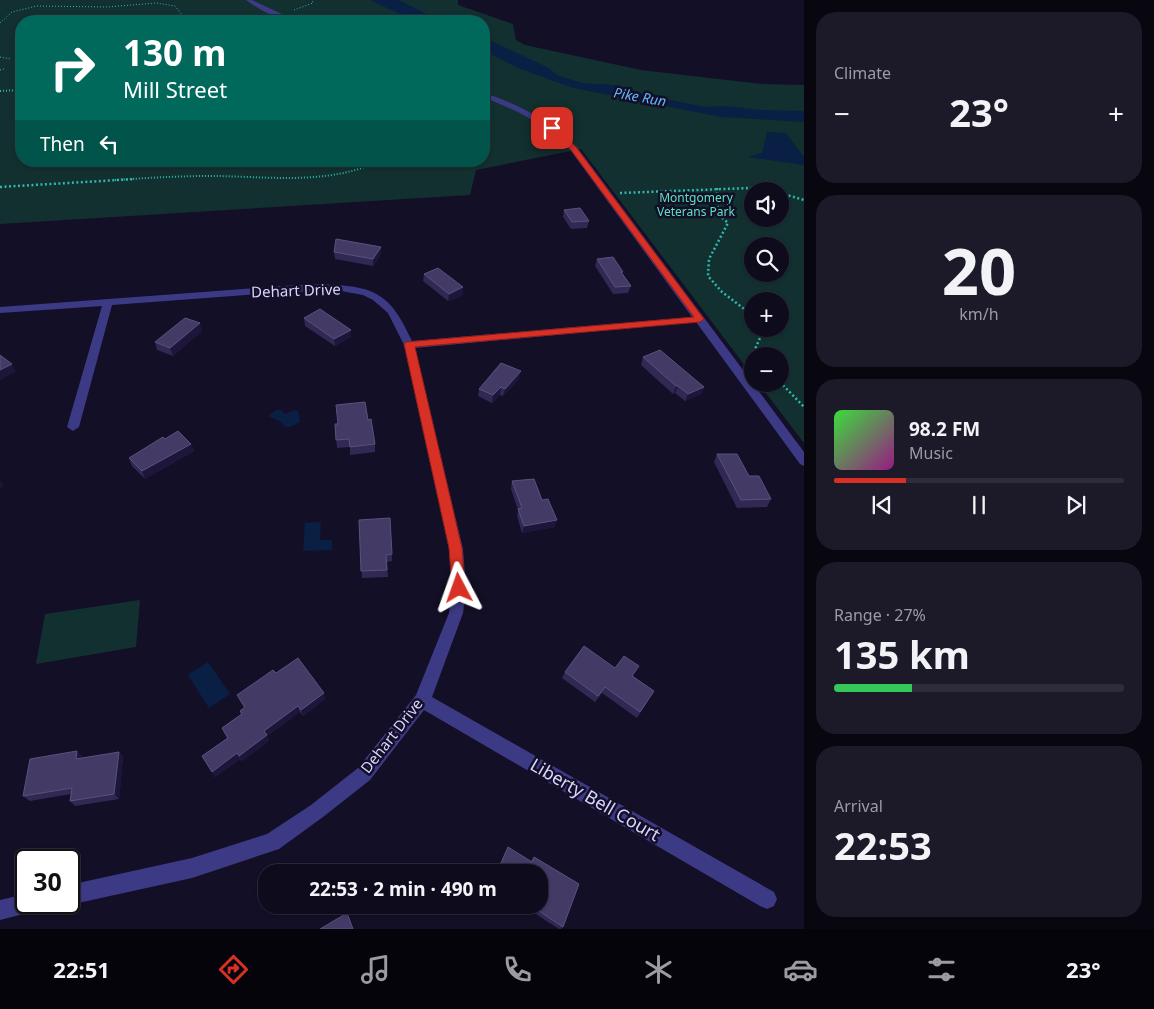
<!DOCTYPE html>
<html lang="en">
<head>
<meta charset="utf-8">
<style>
	:root { --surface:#0e0b1c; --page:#1c1929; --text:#f1f3f6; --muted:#9b9ba3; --line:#2e2b3b; --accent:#d93025 }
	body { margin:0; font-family:"Noto Sans",sans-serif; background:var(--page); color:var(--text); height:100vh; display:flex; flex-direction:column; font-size:19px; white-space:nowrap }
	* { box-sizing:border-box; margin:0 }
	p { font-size:16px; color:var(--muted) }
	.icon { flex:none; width:28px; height:28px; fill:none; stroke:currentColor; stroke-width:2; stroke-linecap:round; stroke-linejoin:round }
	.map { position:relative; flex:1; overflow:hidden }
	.details { display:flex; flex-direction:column; gap:12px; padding:12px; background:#08060f; width:350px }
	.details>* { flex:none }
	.hud { position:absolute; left:15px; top:15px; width:475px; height:152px; border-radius:20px; box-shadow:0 1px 4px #0004,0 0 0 1px var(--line); background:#00695c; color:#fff; overflow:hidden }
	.tools { position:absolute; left:744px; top:182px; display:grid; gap:10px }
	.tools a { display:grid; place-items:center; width:45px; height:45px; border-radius:50%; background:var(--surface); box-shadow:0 1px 4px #0004,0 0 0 1px var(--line); font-size:25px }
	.speed { position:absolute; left:15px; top:849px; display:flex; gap:10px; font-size:25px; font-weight:700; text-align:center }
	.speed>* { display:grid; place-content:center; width:65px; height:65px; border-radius:50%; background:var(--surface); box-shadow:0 1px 4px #0004,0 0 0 1px var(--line); line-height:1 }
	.speed .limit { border:2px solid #111; border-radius:8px; background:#fff; color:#111 }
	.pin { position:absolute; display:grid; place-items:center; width:42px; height:42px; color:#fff; margin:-21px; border-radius:10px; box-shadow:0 2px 8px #0006 }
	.me { position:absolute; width:55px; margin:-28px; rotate:356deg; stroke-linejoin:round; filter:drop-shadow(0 0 4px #0008) }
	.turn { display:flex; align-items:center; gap:18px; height:105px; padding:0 25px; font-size:22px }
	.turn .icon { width:65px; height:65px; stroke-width:2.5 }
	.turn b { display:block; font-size:35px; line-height:42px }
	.then { display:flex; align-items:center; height:48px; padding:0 25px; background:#0003; gap:10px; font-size:19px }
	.big { font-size:38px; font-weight:700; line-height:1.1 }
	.details .widget { flex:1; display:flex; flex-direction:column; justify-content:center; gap:8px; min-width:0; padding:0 18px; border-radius:20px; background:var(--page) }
	.details .dial { align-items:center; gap:0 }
	.dial b { font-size:65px; line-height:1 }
	.song { display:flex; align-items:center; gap:15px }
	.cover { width:60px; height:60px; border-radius:8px; background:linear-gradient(135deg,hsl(120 70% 55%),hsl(310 70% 35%)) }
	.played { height:5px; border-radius:2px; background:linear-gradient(90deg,var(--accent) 25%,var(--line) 25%) }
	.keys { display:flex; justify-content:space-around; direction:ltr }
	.heat { display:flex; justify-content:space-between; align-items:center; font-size:28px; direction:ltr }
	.charge { height:8px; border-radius:4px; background:linear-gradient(90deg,#34c759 27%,var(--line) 0) }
	.trip { position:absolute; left:258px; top:864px; width:290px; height:50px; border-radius:20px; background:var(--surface); box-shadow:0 1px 4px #0004,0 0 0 1px var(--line); font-weight:700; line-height:50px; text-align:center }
	.tab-bar { display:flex; height:80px; justify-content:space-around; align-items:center; background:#06040b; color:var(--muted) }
	.tab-bar .icon { width:35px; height:35px }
	.tab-bar .on { color:var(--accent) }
	.tab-bar b { font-size:22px; color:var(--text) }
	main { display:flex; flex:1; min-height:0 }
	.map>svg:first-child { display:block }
	.green { fill:#12302f; fill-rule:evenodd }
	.water { fill:#0a1f44 }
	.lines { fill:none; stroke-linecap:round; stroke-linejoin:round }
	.path-far2 { stroke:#2fb8b0; stroke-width:1; stroke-dasharray:1 2; stroke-linecap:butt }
	.path-far1 { stroke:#2fb8b0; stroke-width:2; stroke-dasharray:1 2; stroke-linecap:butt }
	.path { stroke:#2fb8b0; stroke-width:2.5; stroke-dasharray:2 2.5; stroke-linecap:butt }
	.lane { fill:#3d3a85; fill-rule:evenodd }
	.street { fill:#3d3a85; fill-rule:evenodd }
	.wall { fill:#312854 }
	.shaded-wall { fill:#1d163a }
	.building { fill:#433a66; stroke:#5a527e }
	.route { fill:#d93025; stroke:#8d1f18 }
	.labels { text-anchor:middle; stroke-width:5; stroke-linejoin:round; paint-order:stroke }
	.far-park-label { font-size:12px; fill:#5fe0c0; stroke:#130f26 }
	.far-water-label { font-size:14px; font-style:italic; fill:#62b6ff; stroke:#130f26 }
	.street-label { font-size:15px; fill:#d9d4ff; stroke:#130f26 }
	.near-street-label { font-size:18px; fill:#d9d4ff; stroke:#130f26 }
</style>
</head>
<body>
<main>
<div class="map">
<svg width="804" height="929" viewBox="0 0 804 929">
	<rect width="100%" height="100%" fill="#130f26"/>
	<g class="green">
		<path d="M 0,0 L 458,0 L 458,5 L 513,24 L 516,40 L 525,45 L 641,70 L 762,84 L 804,85 L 804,443 L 759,384 L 780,384 L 780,356 L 752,356 L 752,375 L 581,149 L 476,170 L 470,195 L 0,224 ZM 21,21 L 484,21 L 484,161 L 21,161 ZM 752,191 L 780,191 L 780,219 L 752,219 ZM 752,246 L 780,246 L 780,274 L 752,274 ZM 752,301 L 780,301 L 780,329 L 752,329 Z"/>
		<path d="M 140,600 L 136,647 L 36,664 L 45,614 Z"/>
	</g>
	<g class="water">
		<path d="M 370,0 L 399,0 L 441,21 L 415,21 Z"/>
		<path d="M 484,36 L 489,40 L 549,68 L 557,75 L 582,83 L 615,85 L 651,96 L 705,107 L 726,106 L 761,110 L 804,111 L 804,122 L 721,117 L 573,88 L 518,68 L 484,51 Z"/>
		<path d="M 767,132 L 786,133 L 804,157 L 804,165 L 748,157 L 762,153 Z"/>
		<path d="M 276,410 L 281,410 L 285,414 L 295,410 L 298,411 L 300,422 L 290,427 L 285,427 L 281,422 L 268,416 Z"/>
		<path d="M 321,522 L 320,540 L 332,540 L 332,550 L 303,551 L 305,523 Z"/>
		<path d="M 208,662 L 230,694 L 209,708 L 188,675 Z"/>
	</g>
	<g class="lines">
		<g class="path-far2">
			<path d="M 294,10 L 313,3 L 312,0"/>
			<path d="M 0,23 L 12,12 L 37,6 L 107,7 L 156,3 L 175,6 L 187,21"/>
			<path d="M 0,57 L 11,59"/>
			<path d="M 0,70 L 4,69"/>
		</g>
		<g class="path-far1">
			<path d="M 0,91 L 21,90"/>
			<path d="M 115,180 C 146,178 178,176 210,176 C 265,176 328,186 379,161"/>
		</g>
		<g class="path">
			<path d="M 0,187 L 135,179"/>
			<path d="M 717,188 L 718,214 L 728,223 L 709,259 L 708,276 L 722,292 L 752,315"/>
			<path d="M 620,193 L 750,188 L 774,191"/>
			<path d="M 780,193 L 804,200"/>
			<path d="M 759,356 L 755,349 L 764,329"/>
			<path d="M 780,382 L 804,407"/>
		</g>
		<path class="lane" d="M 283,16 L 284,18 L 261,21 L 263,20 Z"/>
		<g class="street">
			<path d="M 246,0 L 252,0 L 297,21 C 281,22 258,9 246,0 Z"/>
			<path d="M 484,93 C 519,104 551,122 577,147 L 804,452 L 804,466 L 800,464 L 696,322 L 415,348 L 463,549 L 466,588 L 463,613 L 432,697 L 774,892 L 777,899 L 774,906 L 767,909 L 760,906 L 424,710 L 370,780 L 323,817 L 279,849 L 192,878 L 69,905 L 64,902 L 69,902 L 69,885 L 192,858 L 267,834 L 311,805 L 358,768 L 416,695 L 449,613 L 452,588 L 449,549 L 404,345 L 388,313 L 373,300 L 363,295 L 341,291 L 288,292 L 112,305 L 79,427 L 73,431 L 67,427 L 102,306 L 0,313 L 0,307 C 77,301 154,296 230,290 C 268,288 336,278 370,291 C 393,300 402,321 412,341 L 692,317 L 571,151 L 541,125 L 518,112 L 484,97 Z"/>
			<path d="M 26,894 L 26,902 L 46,902 L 43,909 L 0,920 L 0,900 Z"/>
		</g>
	</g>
	<g class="wall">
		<path d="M 564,210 L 589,221 L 587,228 L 571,229 L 563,217 Z"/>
		<path d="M 381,247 L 381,254 L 373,266 L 335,259 L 334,252 Z"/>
		<path d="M 597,259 L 623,272 L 622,273 L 631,286 L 628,293 L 613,294 L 595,266 Z"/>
		<path d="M 424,274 L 463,287 L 463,295 L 448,301 L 423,281 Z"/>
		<path d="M 304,318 L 351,337 L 335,346 L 305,326 Z"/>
		<path d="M 202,331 L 173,356 L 157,350 L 155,342 Z"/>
		<path d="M 643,357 L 704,387 L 701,394 L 685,401 L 675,393 L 673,394 L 641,365 Z"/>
		<path d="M 519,379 L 503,396 L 500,395 L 492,403 L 478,396 L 479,389 Z"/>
		<path d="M 368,420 L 375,444 L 375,452 L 350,455 L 350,447 L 337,448 L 335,424 Z"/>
		<path d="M 165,439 L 191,444 L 194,451 L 145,479 L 132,466 L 129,458 Z"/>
		<path d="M 717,454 L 749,476 L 771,499 L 767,507 L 737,508 L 714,462 Z"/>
		<path d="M 512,481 L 542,500 L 555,527 L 522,533 L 517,516 L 518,510 L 511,489 Z"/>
		<path d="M 359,520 L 392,554 L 392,561 L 387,562 L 388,577 L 362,578 Z"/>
		<path d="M 615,668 L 633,676 L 654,691 L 637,718 L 602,693 L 595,702 L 562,678 L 565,672 Z"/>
		<path d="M 276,673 L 325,699 L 303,716 L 300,712 L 267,736 L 269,741 L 242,761 L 240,759 L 215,777 L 202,756 L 227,738 L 222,728 L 241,714 L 240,711 L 244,708 L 240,701 L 237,695 Z"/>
		<path d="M 119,752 L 123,757 L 119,799 L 75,806 L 70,801 L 71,794 L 30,801 L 23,796 L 83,757 L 83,758 Z"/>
		<path d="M 534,857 L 563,927 L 561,929 L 559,929 L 522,905 L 539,905 L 531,861 Z"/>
	</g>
	<g class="shaded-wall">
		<path d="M 381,247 L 381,254 L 373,266 L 373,259 Z"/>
		<path d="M 463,287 L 463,295 L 448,301 L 449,294 Z"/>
		<path d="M 200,323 L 202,331 L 173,356 L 170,348 Z"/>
		<path d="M 351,330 L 351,337 L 335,346 L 334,339 Z"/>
		<path d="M 12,364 L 16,372 L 0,380 L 0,370 Z"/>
		<path d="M 521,371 L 519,379 L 503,396 L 505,389 Z"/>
		<path d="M 676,386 L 678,386 L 675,393 L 673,394 Z"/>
		<path d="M 501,387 L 500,395 L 492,403 L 493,395 Z"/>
		<path d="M 704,387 L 701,394 L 685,401 L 688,394 Z"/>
		<path d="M 191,444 L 194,451 L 145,479 L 142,471 Z"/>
		<path d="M 0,480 L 4,486 L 0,489 Z"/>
		<path d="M 557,520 L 555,527 L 522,533 L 524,526 Z"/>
		<path d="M 324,693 L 325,699 L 303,716 L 301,710 Z"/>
		<path d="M 298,706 L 300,712 L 267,736 L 269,741 L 242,761 L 239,756 L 264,731 Z"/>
		<path d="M 77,751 L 83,757 L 82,764 L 76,759 Z"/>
		<path d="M 119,752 L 123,757 L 119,799 L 114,794 Z"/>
		<path d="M 237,753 L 240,759 L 215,777 L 212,772 Z"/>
	</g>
	<g class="building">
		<path d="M 580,208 L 589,221 L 572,222 L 564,210 Z"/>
		<path d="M 336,239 L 381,247 L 373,259 L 334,252 Z"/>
		<path d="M 613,257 L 623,272 L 621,272 L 631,286 L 615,287 L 597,259 Z"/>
		<path d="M 438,268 L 463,287 L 449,294 L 424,274 Z"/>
		<path d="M 320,309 L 351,330 L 334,339 L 304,318 Z"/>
		<path d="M 185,318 L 200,323 L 170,348 L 155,342 Z"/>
		<path d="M 660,350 L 704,387 L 688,394 L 678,386 L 676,386 L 643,357 Z"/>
		<path d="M 0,355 L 12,364 L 0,370 Z"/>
		<path d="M 501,363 L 521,371 L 505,389 L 501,387 L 493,395 L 479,389 Z"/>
		<path d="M 365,402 L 368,420 L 371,419 L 375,444 L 350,447 L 349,439 L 336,440 L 335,424 L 338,424 L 336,405 Z"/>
		<path d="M 178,431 L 191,444 L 142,471 L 129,458 L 163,437 L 165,439 Z"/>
		<path d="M 717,454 L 737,454 L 749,476 L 759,476 L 771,499 L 741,500 Z"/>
		<path d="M 534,479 L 542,500 L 548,499 L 557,520 L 524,526 L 518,509 L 522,508 L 512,481 Z"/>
		<path d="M 390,518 L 392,554 L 386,555 L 387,570 L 361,571 L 359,520 Z"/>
		<path d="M 584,646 L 615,668 L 624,656 L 639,666 L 632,676 L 654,691 L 640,712 L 605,687 L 598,696 L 565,672 Z"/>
		<path d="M 298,658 L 324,693 L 301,710 L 298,706 L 264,731 L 267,735 L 239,756 L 237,753 L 212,772 L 202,756 L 228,738 L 222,728 L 242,714 L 240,711 L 245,707 L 237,695 L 273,670 L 276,673 Z"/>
		<path d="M 77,751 L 76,759 L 119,752 L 114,794 L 70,801 L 72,788 L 23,796 L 30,759 Z"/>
		<path d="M 508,847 L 532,862 L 534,857 L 579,884 L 563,927 L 530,905 L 539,905 L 539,872 L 497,872 Z"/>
		<path d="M 347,913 L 353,929 L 320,929 Z"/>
	</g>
	<path class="route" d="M 549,127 L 554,127 L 576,147 L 704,319 L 700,322 L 415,347 L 462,548 L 465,588 L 463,593 L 459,594 L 454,593 L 452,588 L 449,548 L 404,344 L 406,342 L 694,317 L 571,150 L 549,129 Z"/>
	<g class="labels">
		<g class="far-park-label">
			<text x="696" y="202">Montgomery<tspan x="696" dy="14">Veterans Park</tspan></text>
		</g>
		<g class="far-water-label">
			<text transform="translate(640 97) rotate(10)" y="5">Pike Run</text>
		</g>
		<g class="street-label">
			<text transform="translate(296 291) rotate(-2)" y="5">Dehart Drive</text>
			<text transform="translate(392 736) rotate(-52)" y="5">Dehart Drive</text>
		</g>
		<g class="near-street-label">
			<text transform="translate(595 800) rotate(30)" y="6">Liberty Bell Court</text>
		</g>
	</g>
</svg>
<div class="tools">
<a><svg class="icon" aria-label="sound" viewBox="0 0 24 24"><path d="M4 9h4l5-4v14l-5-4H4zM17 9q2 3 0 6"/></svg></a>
<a><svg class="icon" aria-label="search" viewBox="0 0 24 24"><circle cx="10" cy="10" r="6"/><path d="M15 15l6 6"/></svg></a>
<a>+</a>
<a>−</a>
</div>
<div class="speed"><div class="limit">30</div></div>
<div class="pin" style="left:552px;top:128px;background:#d93025"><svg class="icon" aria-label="arrive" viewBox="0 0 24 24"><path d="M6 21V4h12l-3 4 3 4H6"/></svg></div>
<svg class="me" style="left:459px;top:588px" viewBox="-20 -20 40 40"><path d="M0-17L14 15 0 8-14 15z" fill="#d93025" stroke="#fff" stroke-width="4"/></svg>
<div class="trip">22:53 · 2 min · 490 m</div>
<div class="hud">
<div class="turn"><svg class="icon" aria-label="right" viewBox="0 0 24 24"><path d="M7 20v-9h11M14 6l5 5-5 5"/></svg><div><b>130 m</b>Mill Street</div></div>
<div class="then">Then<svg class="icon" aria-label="left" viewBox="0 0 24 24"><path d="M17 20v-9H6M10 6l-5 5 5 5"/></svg></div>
</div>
</div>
<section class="details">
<div class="widget"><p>Climate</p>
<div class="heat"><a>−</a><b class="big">23°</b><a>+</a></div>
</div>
<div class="widget dial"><b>20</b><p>km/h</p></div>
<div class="widget">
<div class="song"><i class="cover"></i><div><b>98.2 FM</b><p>Music</p></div></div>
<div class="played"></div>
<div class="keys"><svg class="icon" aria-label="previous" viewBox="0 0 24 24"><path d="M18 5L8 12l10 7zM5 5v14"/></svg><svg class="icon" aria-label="pause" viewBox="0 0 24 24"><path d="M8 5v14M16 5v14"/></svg><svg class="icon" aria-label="next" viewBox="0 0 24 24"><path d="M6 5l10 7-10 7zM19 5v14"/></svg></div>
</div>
<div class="widget"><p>Range · 27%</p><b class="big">135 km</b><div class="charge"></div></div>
<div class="widget"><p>Arrival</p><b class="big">22:53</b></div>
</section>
</main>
<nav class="tab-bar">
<b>22:51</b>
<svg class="icon on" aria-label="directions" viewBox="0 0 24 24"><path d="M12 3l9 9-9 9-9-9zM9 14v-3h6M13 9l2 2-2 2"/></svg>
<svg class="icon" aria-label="music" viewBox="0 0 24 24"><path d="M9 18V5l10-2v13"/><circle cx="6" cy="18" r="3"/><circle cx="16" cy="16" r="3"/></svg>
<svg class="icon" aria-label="phone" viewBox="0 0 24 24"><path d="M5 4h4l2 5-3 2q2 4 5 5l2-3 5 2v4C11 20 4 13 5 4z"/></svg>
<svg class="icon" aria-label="climate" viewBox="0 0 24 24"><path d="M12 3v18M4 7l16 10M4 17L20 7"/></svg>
<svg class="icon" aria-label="car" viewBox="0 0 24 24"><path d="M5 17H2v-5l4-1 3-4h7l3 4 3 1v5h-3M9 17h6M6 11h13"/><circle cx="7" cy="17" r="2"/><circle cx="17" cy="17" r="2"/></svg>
<svg class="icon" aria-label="filters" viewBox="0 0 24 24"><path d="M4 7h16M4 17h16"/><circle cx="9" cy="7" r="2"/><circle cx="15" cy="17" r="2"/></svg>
<b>23°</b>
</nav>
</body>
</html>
